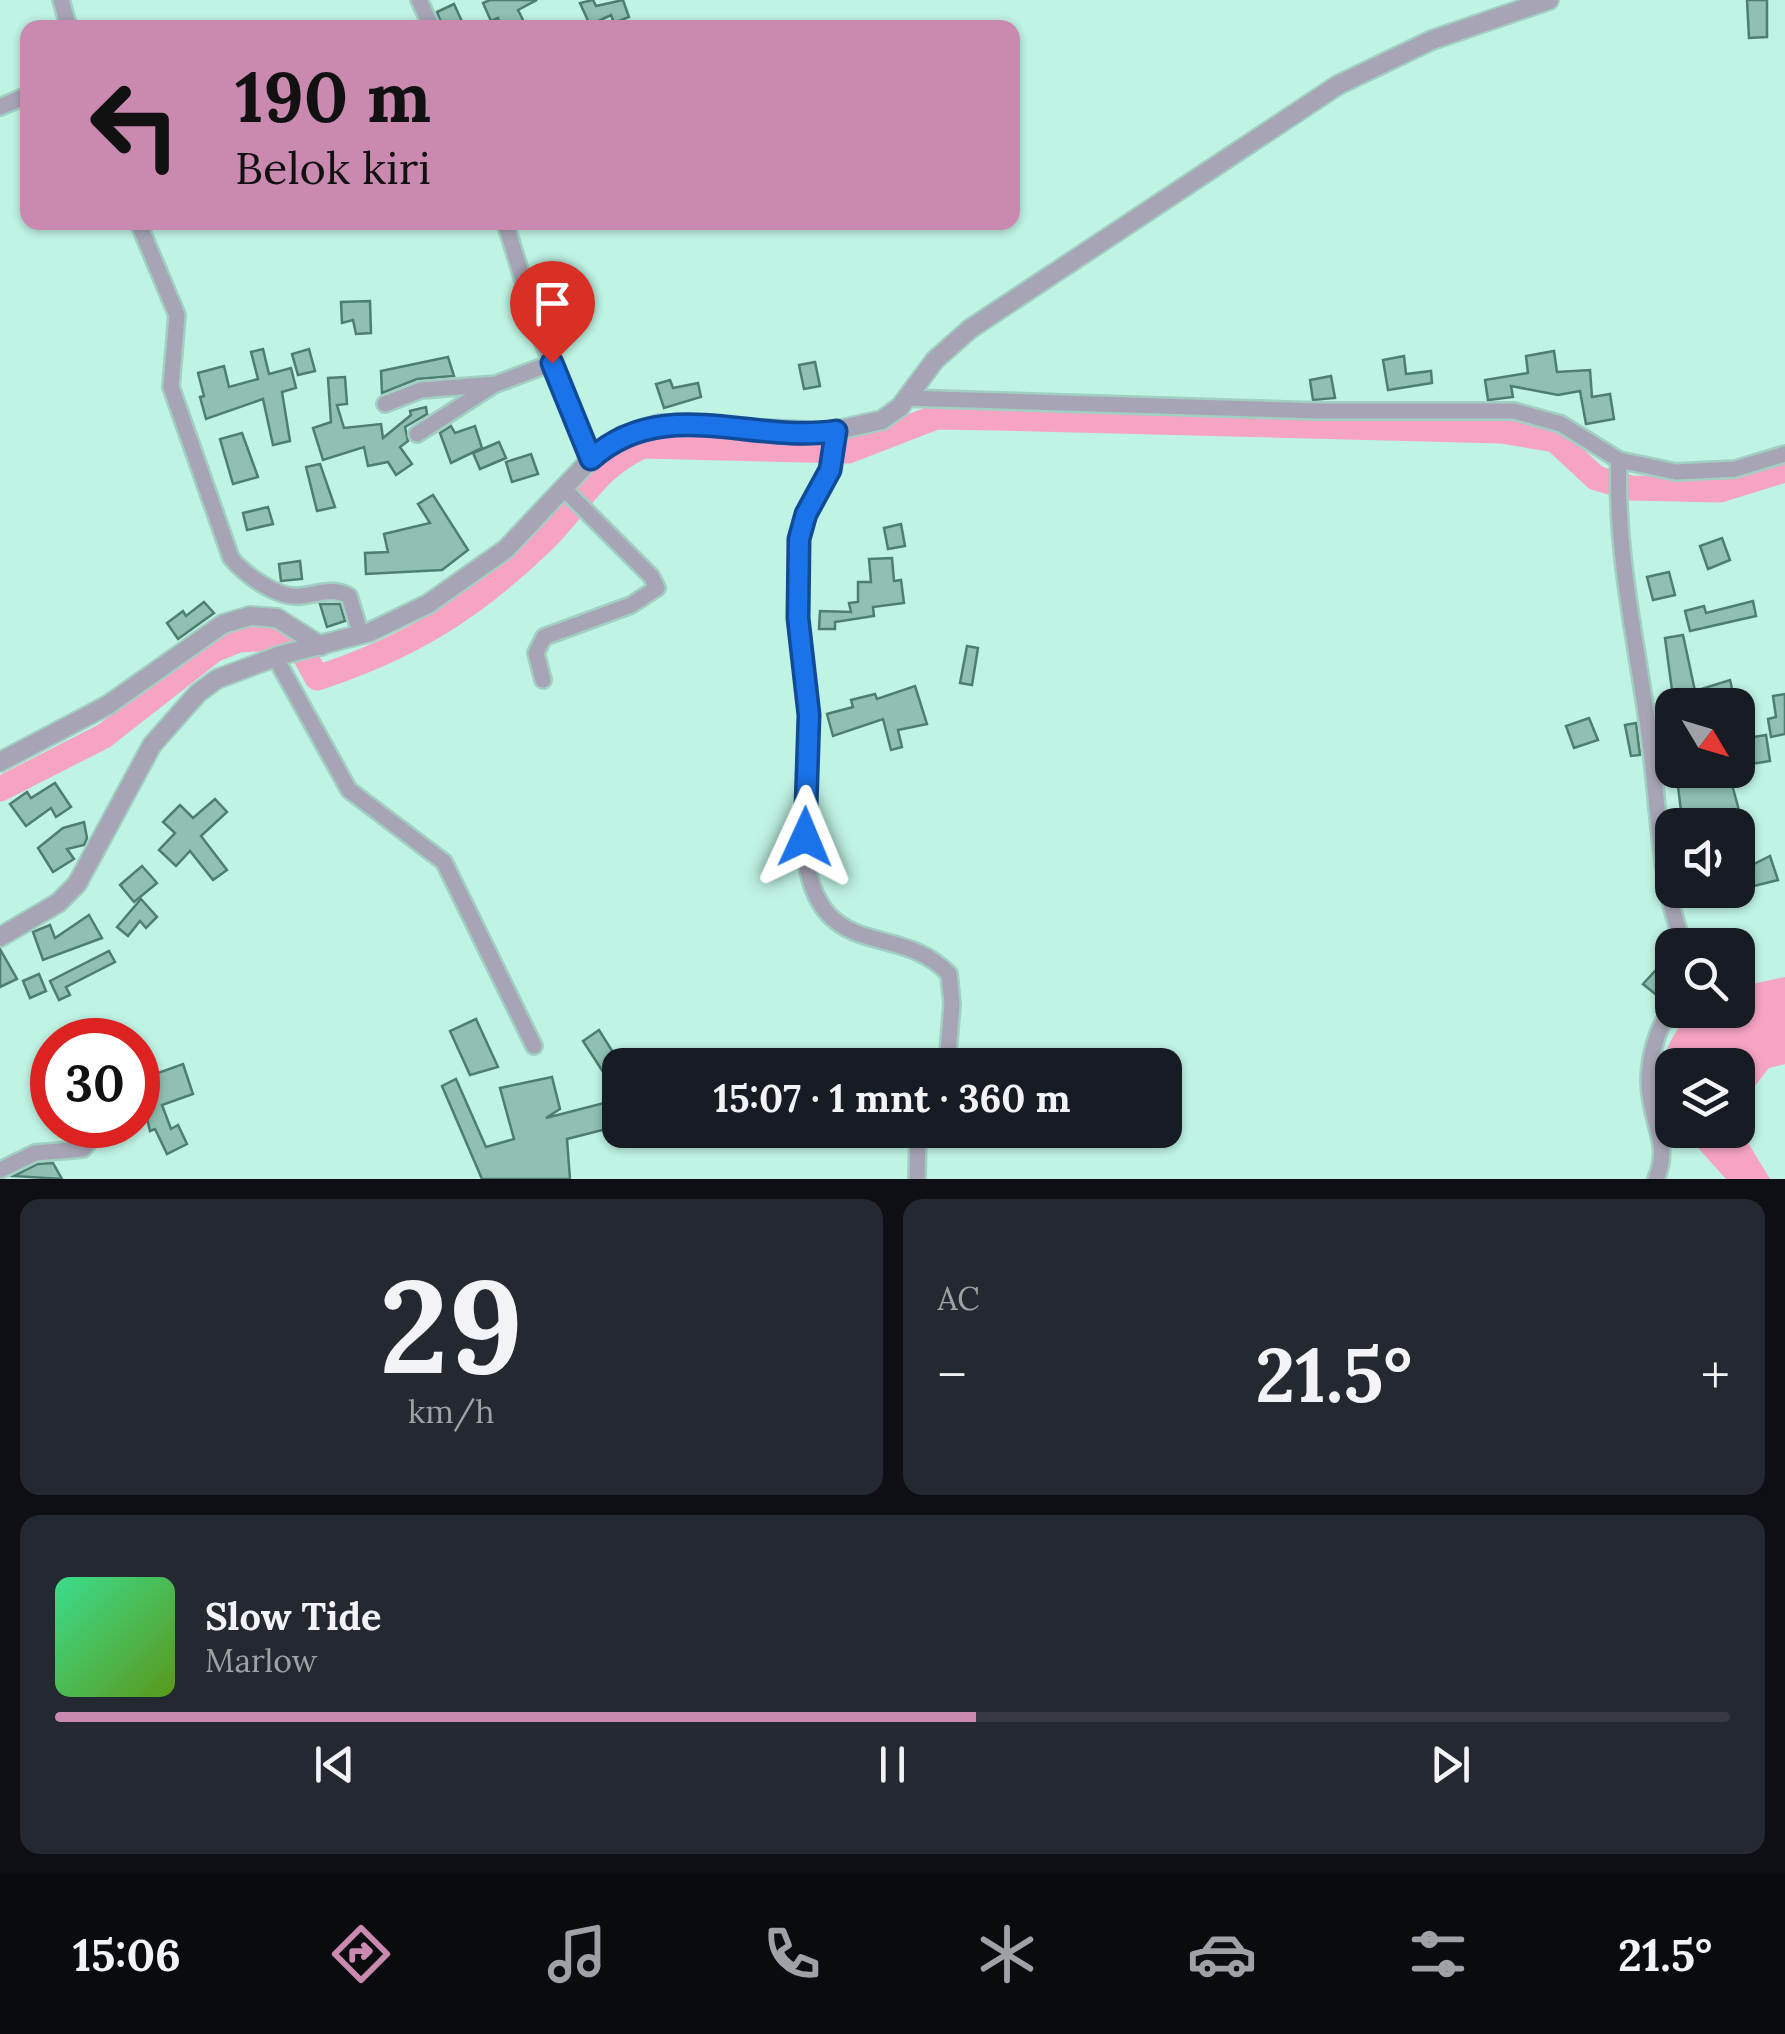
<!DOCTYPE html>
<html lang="id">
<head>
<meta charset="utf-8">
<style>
	:root { --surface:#171b24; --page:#242831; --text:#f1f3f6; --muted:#9ea1a6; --line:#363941; --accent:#ca8ab0 }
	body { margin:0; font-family:Lora,serif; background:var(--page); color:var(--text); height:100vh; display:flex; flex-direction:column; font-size:38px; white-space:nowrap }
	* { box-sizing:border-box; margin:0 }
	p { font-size:32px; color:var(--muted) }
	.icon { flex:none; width:55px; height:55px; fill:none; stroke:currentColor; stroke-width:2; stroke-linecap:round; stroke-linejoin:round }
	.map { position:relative; height:1179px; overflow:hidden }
	.side { display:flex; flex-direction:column; gap:20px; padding:20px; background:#0d0f14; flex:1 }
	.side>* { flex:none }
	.banner { position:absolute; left:20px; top:20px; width:1000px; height:210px; border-radius:20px; box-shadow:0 2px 8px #0004; background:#ca8ab0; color:#111; overflow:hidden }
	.needle { width:65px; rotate:128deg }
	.fabs { position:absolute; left:1655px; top:688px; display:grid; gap:20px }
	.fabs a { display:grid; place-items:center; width:100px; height:100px; border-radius:20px; background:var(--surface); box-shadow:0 2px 8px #0004; font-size:50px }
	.speed { position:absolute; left:30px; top:1018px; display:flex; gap:20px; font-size:50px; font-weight:700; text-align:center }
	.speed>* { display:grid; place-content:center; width:130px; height:130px; border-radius:50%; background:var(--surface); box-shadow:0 2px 8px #0004; line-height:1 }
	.speed .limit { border:15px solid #d22; background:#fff; color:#111 }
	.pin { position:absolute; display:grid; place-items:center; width:85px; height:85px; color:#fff; margin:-102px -42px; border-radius:50% 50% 50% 0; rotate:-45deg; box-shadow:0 0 10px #0007 }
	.pin .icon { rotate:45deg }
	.me { position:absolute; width:110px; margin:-55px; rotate:1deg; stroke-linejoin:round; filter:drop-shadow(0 0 8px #0008) }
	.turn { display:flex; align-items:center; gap:35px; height:210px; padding:0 50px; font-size:45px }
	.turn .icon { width:130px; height:130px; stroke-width:2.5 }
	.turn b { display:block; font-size:70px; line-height:85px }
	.big { font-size:75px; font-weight:700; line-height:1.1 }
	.side .widget { flex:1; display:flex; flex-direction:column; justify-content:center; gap:15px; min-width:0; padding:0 35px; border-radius:20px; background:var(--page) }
	.side .dial { align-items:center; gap:0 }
	.dial b { font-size:130px; line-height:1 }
	.song { display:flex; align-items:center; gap:30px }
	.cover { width:120px; height:120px; border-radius:15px; background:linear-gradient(135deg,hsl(150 70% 55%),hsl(90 70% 35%)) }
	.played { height:10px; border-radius:5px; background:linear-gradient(90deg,var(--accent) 55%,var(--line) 55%) }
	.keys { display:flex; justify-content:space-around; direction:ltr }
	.heat { display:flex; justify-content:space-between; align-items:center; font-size:55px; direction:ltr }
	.side .tiles { flex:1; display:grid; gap:20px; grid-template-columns:1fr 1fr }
	.widget:last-child { grid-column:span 2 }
	.trip { position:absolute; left:602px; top:1048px; width:580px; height:100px; border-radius:20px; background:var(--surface); box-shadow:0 2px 8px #0004; font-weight:700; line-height:100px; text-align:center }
	.menu { display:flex; height:160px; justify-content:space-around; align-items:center; background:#090b0e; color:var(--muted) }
	.menu .icon { width:70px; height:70px }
	.menu .current { color:var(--accent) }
	.menu b { font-size:45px; color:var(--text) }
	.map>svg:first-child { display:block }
	.water { fill:#f7a4c4 }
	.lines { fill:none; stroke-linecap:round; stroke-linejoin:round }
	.river { stroke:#f7a4c4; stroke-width:25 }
	.building { fill:#8ec1b2; stroke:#4d7e71; stroke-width:2.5 }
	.minor-casing { stroke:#a1cfc2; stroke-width:20 }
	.tertiary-casing { stroke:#a1cfc2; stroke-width:22 }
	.minor { stroke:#a7a4b5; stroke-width:15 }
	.tertiary { stroke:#a7a4b5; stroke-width:18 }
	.route-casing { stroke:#114b97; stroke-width:25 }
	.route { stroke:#1a73e8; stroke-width:18 }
</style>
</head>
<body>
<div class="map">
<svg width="1785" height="1179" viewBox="0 0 1785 1179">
	<rect width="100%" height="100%" fill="#bff3e4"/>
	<path class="water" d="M 1785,977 L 1785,1064 L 1769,1068 L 1740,1105 L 1747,1141 L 1770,1179 L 1726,1179 L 1682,1130 L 1738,1130 L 1738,1065 L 1672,1065 L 1672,1113 C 1652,1076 1665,1036 1695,1010 L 1738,1010 L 1738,987 Z"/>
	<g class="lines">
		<path class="river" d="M 0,789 L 104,736 L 214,650 L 239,640 L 295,637 L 317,678 C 409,648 474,608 544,540 C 579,506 595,467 643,446 L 848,451 L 936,417 L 998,418 L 1501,431 L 1555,440 L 1596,478 L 1631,488 L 1720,490 L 1785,470"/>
	</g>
	<g class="building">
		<path d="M 490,0 L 537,0 L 518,10 L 525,24 L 519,28 L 502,28 L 498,18 L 491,21 L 483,3 Z"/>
		<path d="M 593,0 L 596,6 L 623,0 L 629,17 L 614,23 L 611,15 L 590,25 L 580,3 Z"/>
		<path d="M 1747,0 L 1767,0 L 1767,37 L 1749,38 Z"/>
		<path d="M 454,4 L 465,28 L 443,28 L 437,12 Z"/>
		<path d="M 370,301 L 371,333 L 356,334 L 353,320 L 342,323 L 341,302 Z"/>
		<path d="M 263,349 L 269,374 L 291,368 L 296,388 L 282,392 L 290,441 L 273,445 L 263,399 L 206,419 L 200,397 L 204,396 L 198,373 L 224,366 L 229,387 L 258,379 L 251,352 Z"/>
		<path d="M 309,349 L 315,371 L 298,375 L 292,354 Z"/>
		<path d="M 1554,351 L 1557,372 L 1590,370 L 1592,397 L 1610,394 L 1614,419 L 1586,424 L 1580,391 L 1558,395 L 1511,386 L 1513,397 L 1488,400 L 1485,380 L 1528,373 L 1526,356 Z"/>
		<path d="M 1404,356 L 1406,374 L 1431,371 L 1432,383 L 1388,390 L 1383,360 Z"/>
		<path d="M 448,357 L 454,376 L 417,379 L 382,393 L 381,371 Z"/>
		<path d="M 815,362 L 820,386 L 804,389 L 799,365 Z"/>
		<path d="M 1331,376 L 1335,398 L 1313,400 L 1310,380 Z"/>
		<path d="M 345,377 L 347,404 L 337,405 L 344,428 L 381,424 L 383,438 L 411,415 L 410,411 L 426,407 L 427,414 L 405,427 L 408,441 L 400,447 L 412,464 L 396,475 L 388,462 L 368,466 L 364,447 L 323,460 L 313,428 L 331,422 L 328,378 Z"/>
		<path d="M 670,380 L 673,388 L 698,383 L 701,397 L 664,408 L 656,384 Z"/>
		<path d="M 451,426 L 455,433 L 475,426 L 482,448 L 451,463 L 440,433 Z"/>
		<path d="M 242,433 L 258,477 L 233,484 L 220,439 Z"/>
		<path d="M 499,442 L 506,458 L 480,469 L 473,453 Z"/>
		<path d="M 531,454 L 538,474 L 512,482 L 506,462 Z"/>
		<path d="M 320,464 L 335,507 L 317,511 L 306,467 Z"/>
		<path d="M 433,495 L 468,550 L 442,570 L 366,574 L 365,553 L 388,552 L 384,534 L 430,523 L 418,504 Z"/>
		<path d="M 268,507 L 273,524 L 247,530 L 243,513 Z"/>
		<path d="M 901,524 L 905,546 L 888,549 L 884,528 Z"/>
		<path d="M 1722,538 L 1730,560 L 1708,569 L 1700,546 Z"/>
		<path d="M 892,558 L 894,581 L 901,580 L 904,603 L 873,607 L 874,616 L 835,622 L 835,629 L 819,629 L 820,611 L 851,612 L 849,603 L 858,602 L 858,582 L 871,582 L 869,559 Z"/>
		<path d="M 300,561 L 302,579 L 281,581 L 279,564 Z"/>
		<path d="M 1669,572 L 1675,595 L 1653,600 L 1647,577 Z"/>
		<path d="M 1753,601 L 1756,616 L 1690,631 L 1685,611 L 1704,606 L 1706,613 Z"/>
		<path d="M 204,602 L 214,613 L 178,639 L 167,623 L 183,611 L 186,616 Z"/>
		<path d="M 320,604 L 340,604 L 345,621 L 327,627 Z"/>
		<path d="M 1683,635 L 1695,691 L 1730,680 L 1736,705 L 1674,705 L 1665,638 Z"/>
		<path d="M 967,646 L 978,648 L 972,685 L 960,683 Z"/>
		<path d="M 915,686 L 927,724 L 898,730 L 902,747 L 891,750 L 883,719 L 833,736 L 827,714 L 853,707 L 851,700 L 875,694 L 877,699 Z"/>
		<path d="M 1785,694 L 1785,734 L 1771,737 L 1768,719 L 1776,717 L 1773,696 Z"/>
		<path d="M 1589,718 L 1598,740 L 1574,748 L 1566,726 Z"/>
		<path d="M 1636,723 L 1640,755 L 1631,756 L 1625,725 Z"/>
		<path d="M 1766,735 L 1770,761 L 1751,764 L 1747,738 Z"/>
		<path d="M 1676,770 L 1728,770 L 1743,825 L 1691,825 L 1686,810 L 1681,811 Z"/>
		<path d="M 55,783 L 71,807 L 56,817 L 51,808 L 26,826 L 10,804 L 27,792 L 31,798 Z"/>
		<path d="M 215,799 L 227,812 L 201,836 L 227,870 L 213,880 L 190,851 L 176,866 L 159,850 L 175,833 L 163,822 L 180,805 L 193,818 Z"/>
		<path d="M 84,822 L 87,838 L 84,845 L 67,849 L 74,859 L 53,872 L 38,848 L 63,828 Z"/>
		<path d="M 1770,856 L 1778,880 L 1738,890 L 1738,872 Z"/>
		<path d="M 142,866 L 157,883 L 134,902 L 120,885 Z"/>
		<path d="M 141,899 L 157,917 L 146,928 L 140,921 L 128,936 L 117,927 Z"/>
		<path d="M 89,915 L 102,938 L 43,960 L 33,932 L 50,925 L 55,938 Z"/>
		<path d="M 0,949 L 17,979 L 0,987 Z"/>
		<path d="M 109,951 L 115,962 L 66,987 L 70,995 L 59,1000 L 50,981 Z"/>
		<path d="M 1655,971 L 1670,984 L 1659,997 L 1643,984 Z"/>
		<path d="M 39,974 L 46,991 L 30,998 L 23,981 Z"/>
		<path d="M 476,1019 L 498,1067 L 470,1075 L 450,1031 Z"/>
		<path d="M 599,1030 L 621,1065 L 607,1078 L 583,1041 Z"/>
		<path d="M 183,1064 L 193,1094 L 162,1105 L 171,1129 L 178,1125 L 187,1144 L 167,1154 L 155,1129 L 150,1131 L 138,1080 Z"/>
		<path d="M 552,1077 L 560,1109 L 546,1118 L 604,1103 L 610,1128 L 567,1139 L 570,1179 L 482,1179 L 442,1086 L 456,1079 L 486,1147 L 514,1139 L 500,1088 Z"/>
		<path d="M 53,1163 L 62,1179 L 14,1176 L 38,1164 Z"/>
	</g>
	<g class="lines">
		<g class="minor-casing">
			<g id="minor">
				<path d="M 61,0 L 69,28"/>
				<path d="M 419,0 L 432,28"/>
				<path d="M 0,107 L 28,95"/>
				<path d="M 138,222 L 177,315 L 171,387 L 231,558 C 245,575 278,599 301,596 C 319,594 332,587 349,596 L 361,635"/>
				<path d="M 505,222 L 541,338 L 591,459"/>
				<path d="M 907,398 L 1319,411 L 1514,411 L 1561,424 L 1619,460 L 1676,472 L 1735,469 L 1785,454"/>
				<path d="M 385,404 L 421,390 L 496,384 L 552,363"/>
				<path d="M 836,431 C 835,443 835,456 831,469 C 824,491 804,507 801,530 C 791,592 805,652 809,713 C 812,771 786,868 829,915 C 860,948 911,934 949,974 L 952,1004 L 947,1065"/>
				<path d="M 417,434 L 492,386"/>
				<path d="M 1619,460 C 1615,552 1637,644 1649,734 C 1659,802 1658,881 1684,945"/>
				<path d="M 275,657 L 349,790 L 444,862 L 534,1046"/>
				<path d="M 543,680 L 536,653 L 544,637 L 631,605 L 657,588 L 651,576 L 564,489"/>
				<path d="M 0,1170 L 35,1153 L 83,1149 L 92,1138 L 94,1125"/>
				<path d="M 917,1179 L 918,1130"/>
				<path d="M 1656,1179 C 1669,1149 1656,1131 1651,1101 C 1645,1071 1654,1032 1672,1008"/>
			</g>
		</g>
		<g class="tertiary-casing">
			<g id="tertiary">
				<path d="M 0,762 L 108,705 L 223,624 L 250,616 L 277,618 L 321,646"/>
				<path d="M 0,937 L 58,903 L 77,884 L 152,745 L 198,693 L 217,679 L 281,655 L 370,632 L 428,604 L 506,549 L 591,459 L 622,436 L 659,424 L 829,432 L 882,420 L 900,407 L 935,360 L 970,329 L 1338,85 L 1432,40 L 1549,0"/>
			</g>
		</g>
		<use href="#minor" class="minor"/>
		<use href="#tertiary" class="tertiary"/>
	</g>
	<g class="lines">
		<g class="route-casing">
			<path id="route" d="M 552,363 L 591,459 C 663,394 751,444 836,431 L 830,470 L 806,514 L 799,539 L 798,618 L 809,715 L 805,837"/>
		</g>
		<use href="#route" class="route"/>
	</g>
</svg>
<div class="fabs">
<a><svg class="needle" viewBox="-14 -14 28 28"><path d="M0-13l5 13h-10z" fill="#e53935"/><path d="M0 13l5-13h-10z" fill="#9ea1a6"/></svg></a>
<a><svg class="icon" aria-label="sound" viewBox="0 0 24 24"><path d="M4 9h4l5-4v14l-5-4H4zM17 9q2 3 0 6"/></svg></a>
<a><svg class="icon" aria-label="search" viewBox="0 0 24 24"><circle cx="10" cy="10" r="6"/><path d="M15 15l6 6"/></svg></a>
<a><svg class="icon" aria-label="layers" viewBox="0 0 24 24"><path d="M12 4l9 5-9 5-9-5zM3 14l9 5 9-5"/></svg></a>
</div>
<div class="speed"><div class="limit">30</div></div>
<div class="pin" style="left:552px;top:363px;background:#d93025"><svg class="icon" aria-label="arrive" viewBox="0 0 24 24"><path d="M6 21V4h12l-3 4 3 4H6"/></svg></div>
<svg class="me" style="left:805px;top:837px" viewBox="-20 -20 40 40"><path d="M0-17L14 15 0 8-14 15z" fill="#1a73e8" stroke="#fff" stroke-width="4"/></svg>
<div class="trip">15:07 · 1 mnt · 360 m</div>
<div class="banner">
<div class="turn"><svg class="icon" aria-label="left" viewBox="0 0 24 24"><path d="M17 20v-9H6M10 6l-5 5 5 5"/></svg><div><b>190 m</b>Belok kiri</div></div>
</div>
</div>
<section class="side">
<div class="tiles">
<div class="widget dial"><b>29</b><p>km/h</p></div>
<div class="widget"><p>AC</p>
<div class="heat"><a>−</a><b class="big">21.5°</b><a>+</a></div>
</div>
<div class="widget">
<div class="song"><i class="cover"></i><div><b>Slow Tide</b><p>Marlow</p></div></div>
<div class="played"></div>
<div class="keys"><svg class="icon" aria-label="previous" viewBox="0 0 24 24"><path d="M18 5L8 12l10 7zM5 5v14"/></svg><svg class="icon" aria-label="pause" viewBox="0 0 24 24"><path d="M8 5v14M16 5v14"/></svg><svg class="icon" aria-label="next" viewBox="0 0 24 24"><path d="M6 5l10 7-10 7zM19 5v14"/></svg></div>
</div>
</div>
</section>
<nav class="menu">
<b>15:06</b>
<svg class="icon current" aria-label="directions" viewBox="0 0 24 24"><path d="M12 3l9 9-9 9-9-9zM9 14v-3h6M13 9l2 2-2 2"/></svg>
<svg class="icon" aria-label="music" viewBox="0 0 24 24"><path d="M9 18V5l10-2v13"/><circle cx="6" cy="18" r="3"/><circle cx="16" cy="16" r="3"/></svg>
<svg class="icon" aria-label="phone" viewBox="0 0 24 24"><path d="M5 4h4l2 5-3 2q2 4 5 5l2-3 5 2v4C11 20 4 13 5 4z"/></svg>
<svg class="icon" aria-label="climate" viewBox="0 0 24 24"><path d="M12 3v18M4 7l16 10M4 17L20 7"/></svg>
<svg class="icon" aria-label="car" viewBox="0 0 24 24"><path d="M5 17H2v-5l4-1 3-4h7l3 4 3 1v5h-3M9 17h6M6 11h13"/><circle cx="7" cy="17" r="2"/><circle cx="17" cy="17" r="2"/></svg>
<svg class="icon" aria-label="filters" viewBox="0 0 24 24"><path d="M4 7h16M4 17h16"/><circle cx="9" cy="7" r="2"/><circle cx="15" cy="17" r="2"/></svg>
<b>21.5°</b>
</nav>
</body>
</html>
